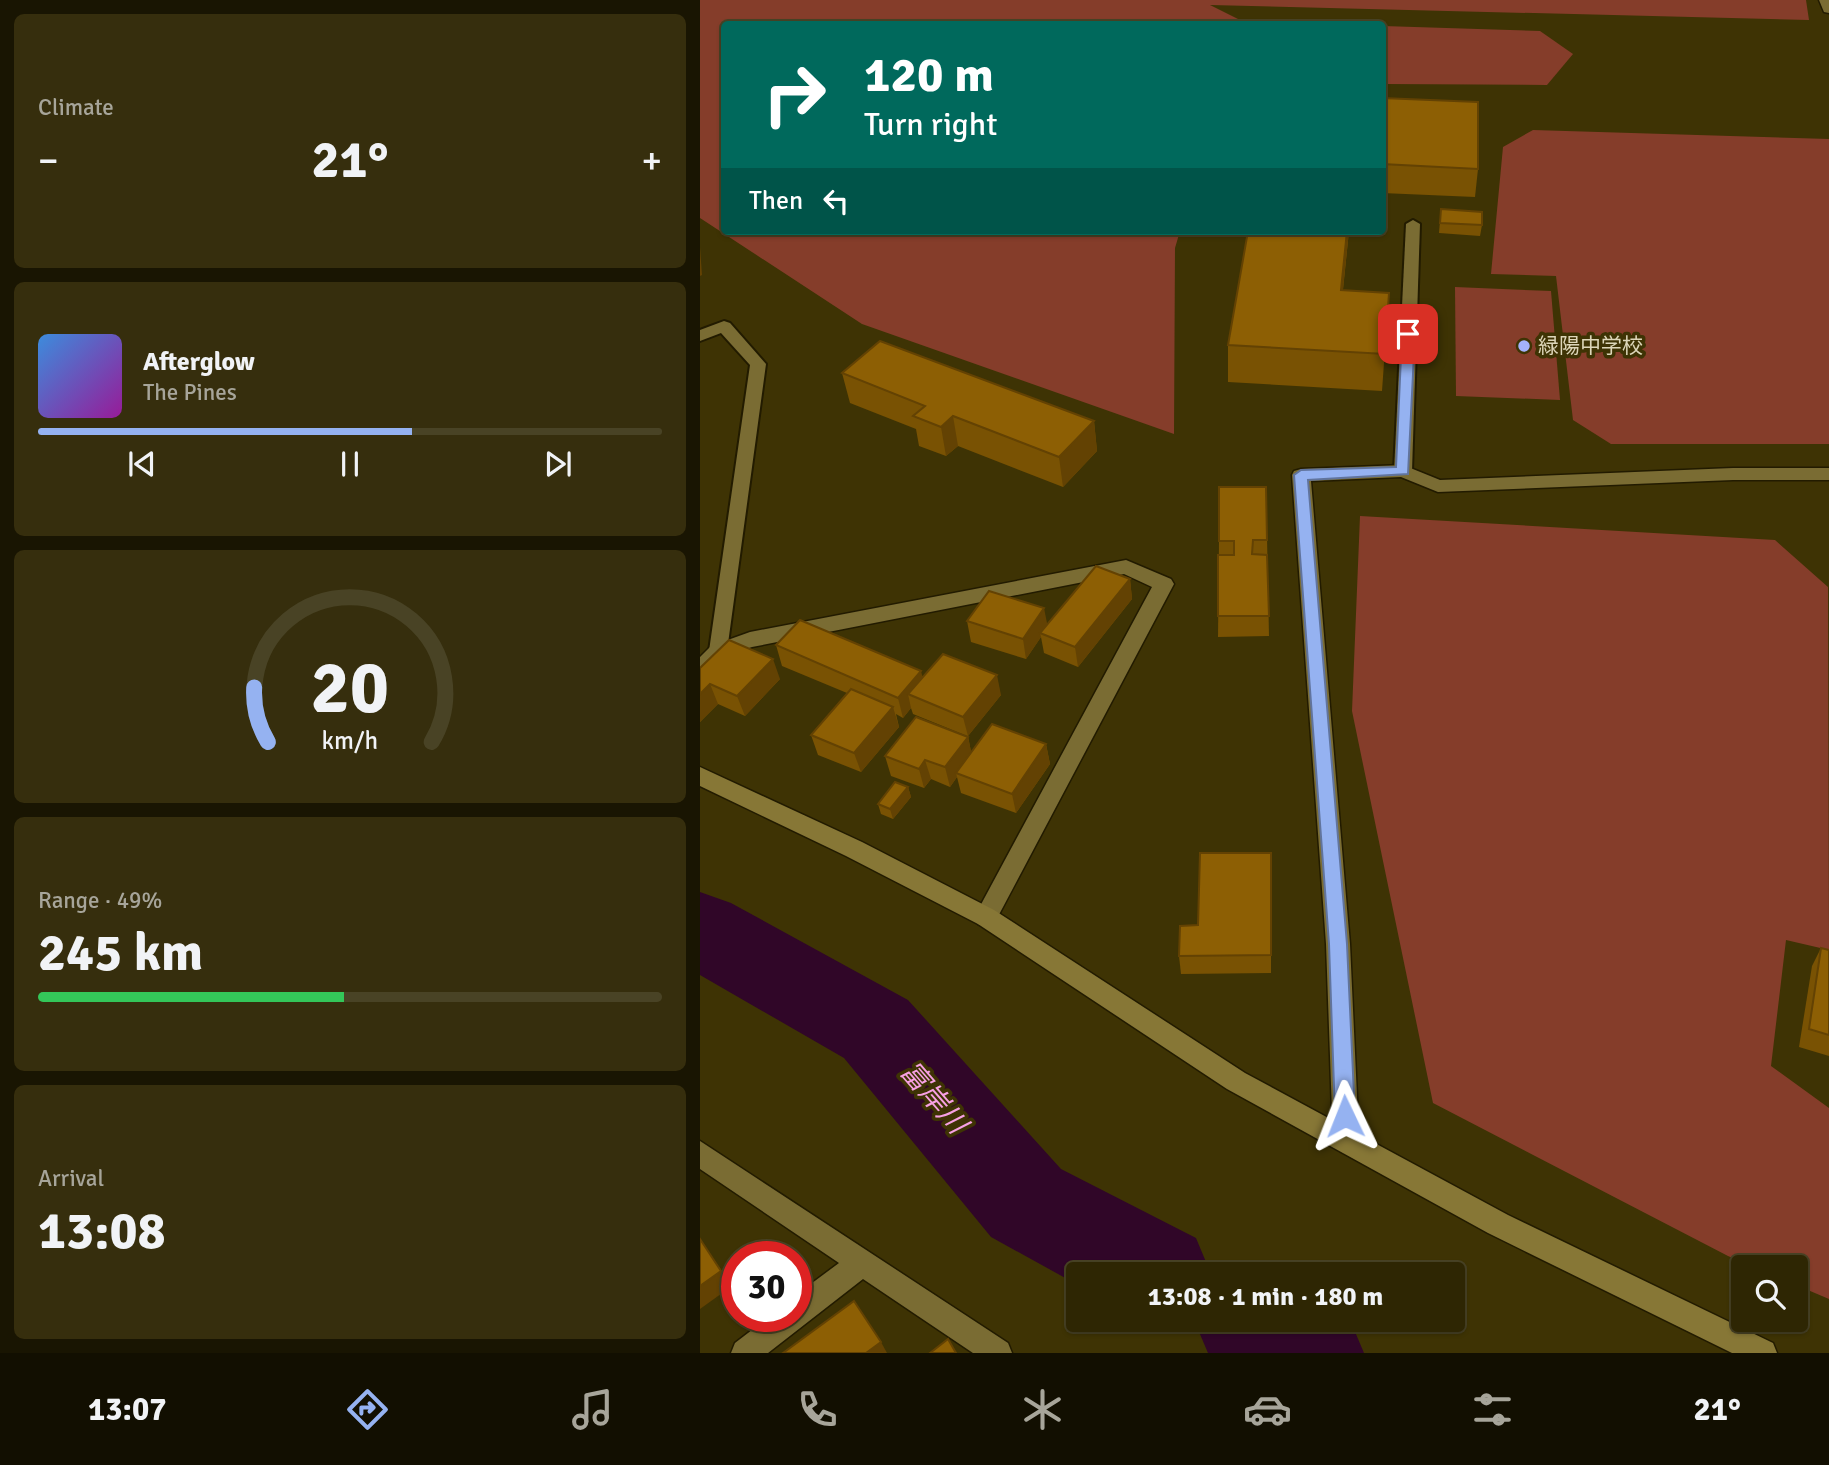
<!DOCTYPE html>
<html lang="en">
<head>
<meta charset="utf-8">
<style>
	:root { --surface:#2e2603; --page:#362e0d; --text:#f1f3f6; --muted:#a7a59a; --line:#494325; --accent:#95b2f1 }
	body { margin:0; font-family:Signika,"Noto Sans JP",sans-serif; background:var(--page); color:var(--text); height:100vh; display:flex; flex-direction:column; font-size:26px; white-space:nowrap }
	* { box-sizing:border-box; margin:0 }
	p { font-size:23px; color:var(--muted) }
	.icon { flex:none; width:38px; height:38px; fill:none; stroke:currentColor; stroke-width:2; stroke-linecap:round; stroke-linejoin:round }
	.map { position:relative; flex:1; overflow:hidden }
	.panel { display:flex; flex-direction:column; gap:14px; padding:14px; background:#191502; width:700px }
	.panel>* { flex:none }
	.guide { position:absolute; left:21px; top:21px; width:665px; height:214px; border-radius:7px; box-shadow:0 2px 5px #0004,0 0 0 2px var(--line); background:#00695c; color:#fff; overflow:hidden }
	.buttons { position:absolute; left:1031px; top:1255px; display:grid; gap:14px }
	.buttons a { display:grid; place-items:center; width:77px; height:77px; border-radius:7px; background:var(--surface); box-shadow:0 2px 5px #0004,0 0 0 2px var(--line); font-size:35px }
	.speed { position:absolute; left:21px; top:1241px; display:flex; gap:14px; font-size:35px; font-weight:700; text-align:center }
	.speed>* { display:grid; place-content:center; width:91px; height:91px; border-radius:50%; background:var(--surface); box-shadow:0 2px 5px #0004,0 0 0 2px var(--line); line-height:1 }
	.speed .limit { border:10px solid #d22; background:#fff; color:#111 }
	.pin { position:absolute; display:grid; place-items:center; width:60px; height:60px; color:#fff; margin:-30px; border-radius:14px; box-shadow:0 4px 10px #0006 }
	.me { position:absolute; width:77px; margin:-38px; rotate:358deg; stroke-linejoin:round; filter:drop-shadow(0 0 5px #0008) }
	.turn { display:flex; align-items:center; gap:24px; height:147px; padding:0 28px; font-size:32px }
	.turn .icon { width:91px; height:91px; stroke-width:2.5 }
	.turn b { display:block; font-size:49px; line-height:60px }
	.then { display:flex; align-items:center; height:66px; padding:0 28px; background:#0003; gap:14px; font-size:26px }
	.big { font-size:52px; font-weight:800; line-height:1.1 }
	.panel .tile { flex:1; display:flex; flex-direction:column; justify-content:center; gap:10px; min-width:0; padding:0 24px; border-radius:10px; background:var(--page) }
	.panel .dial { align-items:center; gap:0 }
	.dial svg { height:182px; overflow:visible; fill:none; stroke:var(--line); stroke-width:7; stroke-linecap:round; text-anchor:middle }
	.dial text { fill:var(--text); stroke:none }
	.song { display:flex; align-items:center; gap:21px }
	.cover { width:84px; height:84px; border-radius:10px; background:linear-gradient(135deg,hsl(210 70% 55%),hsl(300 70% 35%)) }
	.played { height:7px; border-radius:4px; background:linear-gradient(90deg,var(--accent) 60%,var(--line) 60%) }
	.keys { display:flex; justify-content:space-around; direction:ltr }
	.heat { display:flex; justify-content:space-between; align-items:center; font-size:38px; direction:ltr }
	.charge { height:10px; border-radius:5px; background:linear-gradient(90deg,#34c759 49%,var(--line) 0) }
	.trip { position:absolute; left:366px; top:1262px; width:399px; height:70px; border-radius:7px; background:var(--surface); box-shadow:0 2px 5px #0004,0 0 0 2px var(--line); font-weight:800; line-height:70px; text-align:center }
	.dock { display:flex; height:112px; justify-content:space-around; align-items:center; background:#120f01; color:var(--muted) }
	.dock .icon { width:49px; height:49px }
	.dock .current { color:var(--accent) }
	.dock b { font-size:32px; color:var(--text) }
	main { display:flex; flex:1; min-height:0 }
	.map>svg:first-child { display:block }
	.green { fill:#853d2a }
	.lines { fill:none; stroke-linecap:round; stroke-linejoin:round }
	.river { fill:#300628; fill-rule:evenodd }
	.lane-casing { stroke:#221b00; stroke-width:4 }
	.street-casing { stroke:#221b00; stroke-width:3 }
	.secondary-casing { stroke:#221b00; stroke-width:3 }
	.lane { fill:#7a6c33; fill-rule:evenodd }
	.street { fill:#7a6c33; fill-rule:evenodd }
	.secondary { fill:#877736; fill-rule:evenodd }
	.wall { fill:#795203 }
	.shaded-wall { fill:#634203 }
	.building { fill:#8d5f04; stroke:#634203; stroke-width:2 }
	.route { fill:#95b2f1; stroke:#61749d; stroke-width:2 }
	.poi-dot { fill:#a4b2fc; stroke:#3e3304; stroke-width:2.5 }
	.labels { text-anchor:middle; stroke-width:7; stroke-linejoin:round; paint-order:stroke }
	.poi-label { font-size:21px; fill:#ddd6b9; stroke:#3e3304; text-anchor:start }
	.near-water-label { font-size:28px; font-style:italic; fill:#f7a0e3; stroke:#3e3304 }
</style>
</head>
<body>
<main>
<section class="panel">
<div class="tile"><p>Climate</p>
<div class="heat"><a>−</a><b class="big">21°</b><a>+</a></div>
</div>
<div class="tile">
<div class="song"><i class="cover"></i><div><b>Afterglow</b><p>The Pines</p></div></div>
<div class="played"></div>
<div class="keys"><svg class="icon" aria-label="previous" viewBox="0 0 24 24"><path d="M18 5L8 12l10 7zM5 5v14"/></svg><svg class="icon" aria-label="pause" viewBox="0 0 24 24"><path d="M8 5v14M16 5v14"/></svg><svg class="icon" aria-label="next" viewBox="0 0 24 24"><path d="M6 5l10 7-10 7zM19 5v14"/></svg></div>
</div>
<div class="tile dial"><svg viewBox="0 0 100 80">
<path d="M14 69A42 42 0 1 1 86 69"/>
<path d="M14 69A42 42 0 0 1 8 45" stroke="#95b2f1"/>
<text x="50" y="56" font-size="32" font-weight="700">20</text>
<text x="50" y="72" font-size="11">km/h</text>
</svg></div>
<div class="tile"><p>Range · 49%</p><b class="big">245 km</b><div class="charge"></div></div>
<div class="tile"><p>Arrival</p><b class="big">13:08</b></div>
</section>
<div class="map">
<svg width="1129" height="1353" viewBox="0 0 1129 1353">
	<rect width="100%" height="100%" fill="#3e3304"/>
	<g class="green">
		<path d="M 0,0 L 1106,0 L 1109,20 L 510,5 L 542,21 L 650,24 L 24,24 L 24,231 L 480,231 L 475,248 L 474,434 L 162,324 L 0,218 Z"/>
		<path d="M 683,26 L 840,31 L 873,54 L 847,85 L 683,84 Z"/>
		<path d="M 833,130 L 1129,139 L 1129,444 L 911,444 L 873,420 L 856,276 L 791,274 L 803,147 Z"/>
		<path d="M 755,287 L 851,291 L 860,400 L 756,396 Z"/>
		<path d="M 660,516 L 1075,540 L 1128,587 L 1129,950 L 1086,940 L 1071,1066 L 1129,1108 L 1129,1299 L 1096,1285 L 1096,1267 L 1053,1267 L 1028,1256 L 733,1103 L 652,711 Z"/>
	</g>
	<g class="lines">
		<g class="river">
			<path d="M 0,892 L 31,903 L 208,1000 L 361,1169 L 496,1238 L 511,1274 L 378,1274 L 378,1285 L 291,1237 L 144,1058 L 0,975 Z"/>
			<path d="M 546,1268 L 560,1274 L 532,1274 Z"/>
			<path d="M 447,1320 L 473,1320 L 460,1325 Z"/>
			<path d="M 494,1320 L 650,1320 L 664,1353 L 508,1353 Z"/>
		</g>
		<g class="lane-casing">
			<g id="lane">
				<path d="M 713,220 L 720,224 L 712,471 L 703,477 L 694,471 L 706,224 Z"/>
				<path d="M 24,321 L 30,323 L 66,364 L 27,651 L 25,656 L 11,656 L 9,651 L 50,365 L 21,333 L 0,341 L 0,330 Z"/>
			</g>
		</g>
		<g class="street-casing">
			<g id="street">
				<path d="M 1119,0 L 1129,0 L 1129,13 L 1124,12 Z"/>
				<path d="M 703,465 L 740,480 L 1033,468 L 1129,468 L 1129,480 L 1033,480 L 738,492 L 701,477 L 611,481 L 650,944 L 659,1140 L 655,1149 L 646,1152 L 637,1149 L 633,1140 L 626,944 L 592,475 L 594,471 L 601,469 Z"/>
				<path d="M 426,560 L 471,579 L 474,584 L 294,924 L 286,927 L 278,924 L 274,917 L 278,910 L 452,587 L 424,574 L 52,647 L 25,656 L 7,676 L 0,678 L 0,657 L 11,646 L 50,632 Z"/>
				<path d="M 0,1141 L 308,1343 L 312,1353 L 273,1353 L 163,1279 L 68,1353 L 31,1353 L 35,1343 L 70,1316 L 96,1316 L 96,1295 L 139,1263 L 0,1169 Z"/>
			</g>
		</g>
		<g class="secondary-casing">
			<path id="secondary" d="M 0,767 L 162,842 L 294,910 L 545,1073 L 808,1215 L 1073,1343 L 1077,1353 L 1032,1353 L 788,1233 L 527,1089 L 278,924 L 146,856 L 0,786 Z"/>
		</g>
		<use href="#lane" class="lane"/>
		<use href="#street" class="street"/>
		<use href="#secondary" class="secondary"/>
	</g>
	<g class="wall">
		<path d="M 682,98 L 778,169 L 775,197 L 682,193 Z"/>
		<path d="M 741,209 L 782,225 L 780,236 L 739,233 Z"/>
		<path d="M 649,231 L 643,290 L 689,293 L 682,391 L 528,382 L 528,345 Z"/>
		<path d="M 142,373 L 394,421 L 397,451 L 363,487 L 258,446 L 246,456 L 219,446 L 216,429 L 150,403 Z"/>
		<path d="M 566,487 L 569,636 L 518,637 L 519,541 Z"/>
		<path d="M 430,579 L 432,599 L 378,667 L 344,653 L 341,637 L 326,659 L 271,642 L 267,621 L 347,625 Z"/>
		<path d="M 76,645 L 223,676 L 301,695 L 268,736 L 271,752 L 346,744 L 350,764 L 316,813 L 261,793 L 257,777 L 250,787 L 231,779 L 224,788 L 191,776 L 185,756 L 267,736 L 213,714 L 211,708 L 203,718 L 196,714 L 199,727 L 161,772 L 118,755 L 111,735 L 147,693 L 82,666 Z"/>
		<path d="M 0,668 L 80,679 L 45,716 L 18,704 L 0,722 Z"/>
		<path d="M 208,787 L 211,797 L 193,819 L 181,814 L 178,804 Z"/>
		<path d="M 571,853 L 571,973 L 481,974 L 479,956 L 498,925 Z"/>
		<path d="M 1121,948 L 1129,950 L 1129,1056 L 1099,1047 L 1112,966 Z"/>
	</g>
	<g class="shaded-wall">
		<path d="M 647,231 L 649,231 L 639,327 L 641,290 Z"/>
		<path d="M 0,247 L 2,275 L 0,276 Z"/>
		<path d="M 253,416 L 258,446 L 246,456 L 241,427 Z"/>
		<path d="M 394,421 L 397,451 L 363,487 L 359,457 Z"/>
		<path d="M 430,579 L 432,599 L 378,667 L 375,647 Z"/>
		<path d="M 344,608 L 348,628 L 340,633 L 341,637 L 326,659 L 323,639 Z"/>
		<path d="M 73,659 L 80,679 L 45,716 L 37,696 Z"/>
		<path d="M 221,671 L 226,691 L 208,694 L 211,708 L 203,718 L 198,698 Z"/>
		<path d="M 297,675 L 301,695 L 268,736 L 263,717 Z"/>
		<path d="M 10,684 L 18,704 L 0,722 L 0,694 Z"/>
		<path d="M 193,707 L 199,727 L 161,772 L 154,753 Z"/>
		<path d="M 268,737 L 272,756 L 256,773 L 257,777 L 250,787 L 245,767 Z"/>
		<path d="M 346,744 L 350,764 L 316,813 L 312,794 Z"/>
		<path d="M 225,760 L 231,779 L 224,788 L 219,769 Z"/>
		<path d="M 208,787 L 211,797 L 193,819 L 190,809 Z"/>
		<path d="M 0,1239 L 32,1286 L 0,1309 Z"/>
		<path d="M 181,1342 L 187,1353 L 166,1353 Z"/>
	</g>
	<g class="building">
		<path d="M 682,98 L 778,102 L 778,169 L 682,164 Z"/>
		<path d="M 741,209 L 782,212 L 782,225 L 740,223 Z"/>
		<path d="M 548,231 L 647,231 L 641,290 L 689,293 L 685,354 L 528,345 Z"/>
		<path d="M 180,341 L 394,421 L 359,457 L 253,416 L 241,427 L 213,416 L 225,406 L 142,373 Z"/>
		<path d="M 519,487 L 566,487 L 567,540 L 553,540 L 552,554 L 567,555 L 569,616 L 518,616 L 518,555 L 534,555 L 534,541 L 519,541 Z"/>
		<path d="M 396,566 L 430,579 L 375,647 L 340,633 Z"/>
		<path d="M 289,591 L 344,608 L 323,639 L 267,621 Z"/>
		<path d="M 100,620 L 221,671 L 198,698 L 76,645 Z"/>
		<path d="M 29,640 L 73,659 L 37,696 L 10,684 L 0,694 L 0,668 Z"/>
		<path d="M 243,654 L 297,675 L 263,717 L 208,694 Z"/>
		<path d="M 151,689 L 193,707 L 154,753 L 111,735 Z"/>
		<path d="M 216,717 L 268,737 L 245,767 L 225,760 L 219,769 L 185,756 Z"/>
		<path d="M 292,724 L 346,744 L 312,794 L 256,773 Z"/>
		<path d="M 195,782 L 208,787 L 190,809 L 178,804 Z"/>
		<path d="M 500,853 L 571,853 L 571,955 L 479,956 L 480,926 L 498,925 Z"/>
		<path d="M 1121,948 L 1129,950 L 1129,1035 L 1109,1029 Z"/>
		<path d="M 0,1239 L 21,1271 L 0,1286 Z"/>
		<path d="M 154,1301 L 181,1342 L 166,1353 L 83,1353 Z"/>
		<path d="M 248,1339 L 256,1353 L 230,1353 Z"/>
	</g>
	<path class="route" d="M 708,330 L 715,334 L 708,474 L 608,480 L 647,944 L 655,1116 L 652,1122 L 645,1125 L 638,1122 L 635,1116 L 629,944 L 594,475 L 601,470 L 696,467 L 702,334 Z"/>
	<circle class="poi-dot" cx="824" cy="346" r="7"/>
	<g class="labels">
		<g class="poi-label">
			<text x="838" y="353">緑陽中学校</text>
		</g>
		<g class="near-water-label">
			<text transform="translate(234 1097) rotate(49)" y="10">富岸川</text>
		</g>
	</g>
</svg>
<div class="buttons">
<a><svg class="icon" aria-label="search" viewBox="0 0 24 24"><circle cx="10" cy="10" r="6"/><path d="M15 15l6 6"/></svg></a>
</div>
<div class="speed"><div class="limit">30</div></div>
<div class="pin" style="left:708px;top:334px;background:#d93025"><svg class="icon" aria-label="arrive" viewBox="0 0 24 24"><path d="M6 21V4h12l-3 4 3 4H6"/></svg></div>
<svg class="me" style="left:645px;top:1116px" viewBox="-20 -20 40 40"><path d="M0-17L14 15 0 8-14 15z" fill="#95b2f1" stroke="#fff" stroke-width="4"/></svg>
<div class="trip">13:08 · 1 min · 180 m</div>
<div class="guide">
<div class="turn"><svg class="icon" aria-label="right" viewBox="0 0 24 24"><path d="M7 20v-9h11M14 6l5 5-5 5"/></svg><div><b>120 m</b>Turn right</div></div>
<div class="then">Then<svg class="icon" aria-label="left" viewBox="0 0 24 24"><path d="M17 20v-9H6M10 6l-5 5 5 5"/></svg></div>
</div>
</div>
</main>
<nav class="dock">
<b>13:07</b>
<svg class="icon current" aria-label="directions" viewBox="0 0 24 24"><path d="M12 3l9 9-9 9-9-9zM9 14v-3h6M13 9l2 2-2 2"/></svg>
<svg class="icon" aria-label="music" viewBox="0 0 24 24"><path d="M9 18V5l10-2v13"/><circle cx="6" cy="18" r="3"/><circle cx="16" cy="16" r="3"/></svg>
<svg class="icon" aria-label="phone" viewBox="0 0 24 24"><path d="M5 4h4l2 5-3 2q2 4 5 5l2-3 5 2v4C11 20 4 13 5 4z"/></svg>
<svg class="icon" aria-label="climate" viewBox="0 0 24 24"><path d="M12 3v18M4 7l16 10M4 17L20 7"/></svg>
<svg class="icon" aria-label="car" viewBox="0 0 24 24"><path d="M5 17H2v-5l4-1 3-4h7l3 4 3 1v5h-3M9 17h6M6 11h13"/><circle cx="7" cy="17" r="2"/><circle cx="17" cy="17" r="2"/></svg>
<svg class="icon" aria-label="filters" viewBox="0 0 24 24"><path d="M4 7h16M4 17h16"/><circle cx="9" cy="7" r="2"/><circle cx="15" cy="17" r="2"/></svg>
<b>21°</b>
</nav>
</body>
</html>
